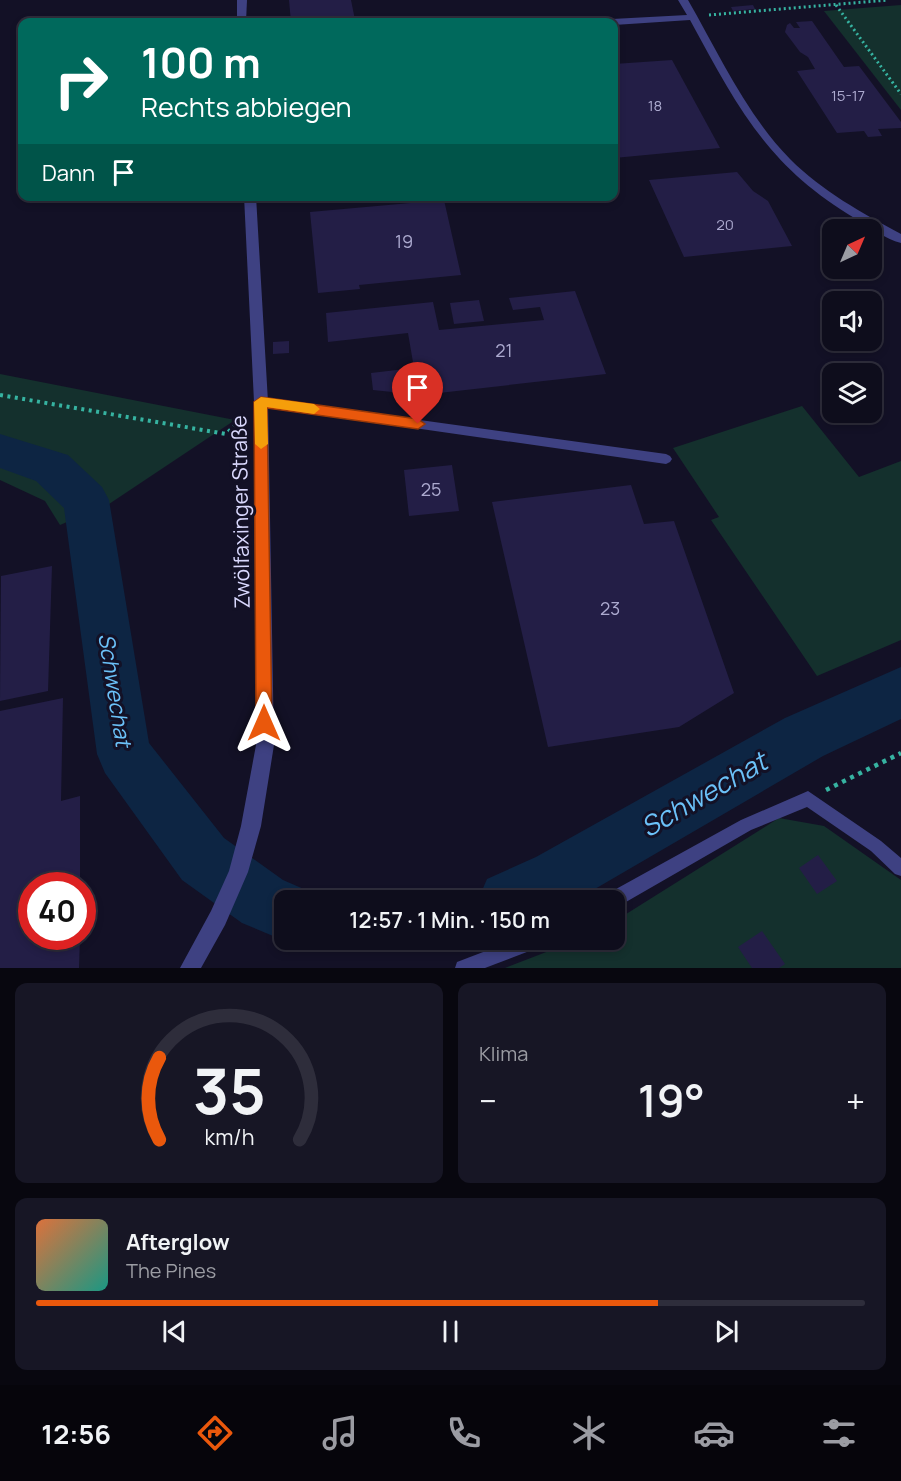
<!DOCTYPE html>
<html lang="de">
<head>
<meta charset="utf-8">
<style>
	:root { --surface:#0e0d1c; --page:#171625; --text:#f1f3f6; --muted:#9b9ca3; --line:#2e2d3b; --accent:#ea580c }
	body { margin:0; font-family:Manrope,sans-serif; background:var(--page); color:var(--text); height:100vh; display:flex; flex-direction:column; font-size:22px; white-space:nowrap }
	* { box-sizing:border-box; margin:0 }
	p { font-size:20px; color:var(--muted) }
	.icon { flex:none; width:33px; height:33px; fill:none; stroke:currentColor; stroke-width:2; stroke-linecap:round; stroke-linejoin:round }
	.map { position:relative; height:968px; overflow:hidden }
	.panel { display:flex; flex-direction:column; gap:15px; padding:15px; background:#08070f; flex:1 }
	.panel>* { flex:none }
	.hud { position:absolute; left:18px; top:18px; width:600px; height:183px; border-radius:12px; box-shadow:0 3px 9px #0003,0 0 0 2px var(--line); background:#00695c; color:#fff; overflow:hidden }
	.needle { width:39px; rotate:44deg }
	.fabs { position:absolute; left:822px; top:219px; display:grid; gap:12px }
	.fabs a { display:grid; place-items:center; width:60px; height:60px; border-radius:12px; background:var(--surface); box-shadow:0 3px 9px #0003,0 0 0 2px var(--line); font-size:30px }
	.speed { position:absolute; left:18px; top:872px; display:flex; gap:12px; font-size:30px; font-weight:700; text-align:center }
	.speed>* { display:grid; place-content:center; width:78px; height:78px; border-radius:50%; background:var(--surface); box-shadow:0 3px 9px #0003,0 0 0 2px var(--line); line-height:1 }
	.speed .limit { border:9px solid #d22; background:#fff; color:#111 }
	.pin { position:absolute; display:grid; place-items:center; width:51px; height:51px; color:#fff; margin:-62px -26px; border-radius:50% 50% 50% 0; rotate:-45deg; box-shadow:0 0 6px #0007 }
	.pin .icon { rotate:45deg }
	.me { position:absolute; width:66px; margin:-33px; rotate:0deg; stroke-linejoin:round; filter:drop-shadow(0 0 4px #0008) }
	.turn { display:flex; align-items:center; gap:21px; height:126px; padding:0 24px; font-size:27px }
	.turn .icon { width:78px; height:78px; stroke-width:2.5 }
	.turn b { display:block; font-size:42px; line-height:51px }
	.then { display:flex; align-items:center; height:57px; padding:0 24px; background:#0003; gap:12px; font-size:22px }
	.big { font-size:45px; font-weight:600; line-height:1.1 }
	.panel .card { flex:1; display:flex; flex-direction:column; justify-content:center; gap:9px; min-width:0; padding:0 21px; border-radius:12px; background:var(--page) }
	.panel .dial { align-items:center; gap:0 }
	.dial svg { height:156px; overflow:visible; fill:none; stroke:var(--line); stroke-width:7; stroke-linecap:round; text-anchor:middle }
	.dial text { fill:var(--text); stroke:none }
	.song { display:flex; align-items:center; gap:18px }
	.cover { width:72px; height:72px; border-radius:9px; background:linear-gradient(135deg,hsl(20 70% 55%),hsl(170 70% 35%)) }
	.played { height:6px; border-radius:3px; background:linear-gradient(90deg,var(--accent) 75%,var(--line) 75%) }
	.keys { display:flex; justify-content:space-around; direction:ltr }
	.heat { display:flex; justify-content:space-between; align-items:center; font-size:33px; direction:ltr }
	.panel .tiles { flex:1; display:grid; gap:15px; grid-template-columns:1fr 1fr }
	.card:last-child { grid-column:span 2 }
	.trip { position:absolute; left:274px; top:890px; width:351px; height:60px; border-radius:12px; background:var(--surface); box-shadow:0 3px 9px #0003,0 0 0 2px var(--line); font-weight:600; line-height:60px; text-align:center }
	.tabs { display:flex; height:96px; justify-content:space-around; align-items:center; background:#06050b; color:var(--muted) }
	.tabs .icon { width:42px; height:42px }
	.tabs .selected { color:var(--accent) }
	.tabs b { font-size:27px; color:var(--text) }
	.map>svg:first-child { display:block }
	.green { fill:#14302d }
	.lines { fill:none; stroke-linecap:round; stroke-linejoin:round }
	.river { fill:#0d2543; fill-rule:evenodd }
	.building { fill:#231e46 }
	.path-far2 { stroke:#36b3a1; stroke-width:3; stroke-dasharray:2 3; stroke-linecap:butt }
	.path-far1 { stroke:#36b3a1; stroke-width:4; stroke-dasharray:3 4.5; stroke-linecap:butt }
	.path { stroke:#36b3a1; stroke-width:4.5; stroke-dasharray:4 5; stroke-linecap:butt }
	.service { fill:#3e4182; fill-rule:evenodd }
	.minor { fill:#3e4182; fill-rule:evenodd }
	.tertiary { fill:#3e4182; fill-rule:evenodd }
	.route { fill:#ea580c; stroke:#983908; stroke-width:1.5 }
	.slow { fill:#f59e0b }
	.labels { text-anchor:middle; stroke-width:6; stroke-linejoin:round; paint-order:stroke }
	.far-number-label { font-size:15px; fill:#acaacf }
	.number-label { font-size:18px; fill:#acaacf }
	.street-label { font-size:21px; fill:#d9d8fd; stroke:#131126 }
	.water-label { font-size:22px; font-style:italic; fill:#6bc1f8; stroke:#131126 }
	.near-water-label { font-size:27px; font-style:italic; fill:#6bc1f8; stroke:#131126 }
</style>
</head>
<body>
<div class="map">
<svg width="901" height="968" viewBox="0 0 901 968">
	<rect width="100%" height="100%" fill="#131126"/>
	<g class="green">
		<path d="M 901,5 L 901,110 L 824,11 Z"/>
		<path d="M 0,374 L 235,420 L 109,504 L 60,525 L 45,501 L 0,480 Z"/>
		<path d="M 802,406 L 859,477 L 901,461 L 901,640 L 817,676 L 711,520 L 719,517 L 673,448 Z"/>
		<path d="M 779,818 L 824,826 L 901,880 L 901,968 L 505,968 L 580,939 L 615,939 L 615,921 Z"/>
	</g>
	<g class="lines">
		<g class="river">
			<path d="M 0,434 L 68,455 L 102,487 L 109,500 L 149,743 L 224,838 L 283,880 L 306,890 L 311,900 L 285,900 L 285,939 L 290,939 L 285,941 L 242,923 L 182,880 L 105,773 L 97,754 L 64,508 L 36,481 L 0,468 Z"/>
			<path d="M 901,667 L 901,719 L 823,756 L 576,900 L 478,900 L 487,879 L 536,857 L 785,718 Z"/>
		</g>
	</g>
	<g class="building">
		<path d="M 289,0 L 351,0 L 355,20 L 291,22 Z"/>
		<path d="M 753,5 L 755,9 L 733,11 L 731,7 Z"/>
		<path d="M 812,21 L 844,67 L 859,66 L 901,122 L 901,128 L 878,129 L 882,136 L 868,137 L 864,131 L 837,133 L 797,71 L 815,69 L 808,57 L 800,52 L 785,32 L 787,25 L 790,23 L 794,28 L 800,28 L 796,22 Z"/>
		<path d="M 672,60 L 720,148 L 614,158 L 614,64 Z"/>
		<path d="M 737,172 L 753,191 L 768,201 L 792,246 L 684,257 L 649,180 Z"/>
		<path d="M 444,200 L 461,275 L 359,285 L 360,289 L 318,293 L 310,212 Z"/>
		<path d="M 575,291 L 606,374 L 421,395 L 373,390 L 371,373 L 414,368 L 408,333 L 328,342 L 326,313 L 433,302 L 439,330 L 544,320 L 540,307 L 513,310 L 509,298 Z"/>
		<path d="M 479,300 L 484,321 L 454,324 L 450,303 Z"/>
		<path d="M 289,341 L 289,353 L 273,354 L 273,342 Z"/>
		<path d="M 452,465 L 459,511 L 409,516 L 404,470 Z"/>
		<path d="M 631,485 L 644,524 L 674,521 L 734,693 L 679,727 L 548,747 L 492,502 Z"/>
		<path d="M 52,566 L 48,691 L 0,701 L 1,576 Z"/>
		<path d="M 63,698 L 61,801 L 80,796 L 80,885 L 32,885 L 32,936 L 80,936 L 79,968 L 0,968 L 0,711 Z"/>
		<path d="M 818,855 L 837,881 L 817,894 L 799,868 Z"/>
		<path d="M 762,931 L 785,964 L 779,968 L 752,968 L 738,947 Z"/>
	</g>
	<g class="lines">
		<g class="path-far2">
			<path d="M 836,5 L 901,94"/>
			<path d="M 709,15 L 888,0"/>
		</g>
		<path class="path-far1" d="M 0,395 L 226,434 L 242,419"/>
		<path class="path" d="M 826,790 L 901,753"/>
		<g class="service">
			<path d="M 261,398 L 666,454 L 670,456 L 672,459 L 670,462 L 666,464 L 261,406 L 255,402 Z"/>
			<path d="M 808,791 L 881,841 L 901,858 L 901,876 L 895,874 L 871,851 L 807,807 L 751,830 L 619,906 L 615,907 L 615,900 L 605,900 L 607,894 L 741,820 Z"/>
			<path d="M 517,939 L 547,939 L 545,945 L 485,968 L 455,968 L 457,962 Z"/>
		</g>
		<path class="minor" d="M 678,0 L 688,0 C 719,54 746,114 790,159 C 822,191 862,213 901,234 L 901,243 C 885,239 870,227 856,219 C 767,166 738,108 690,20 L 614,25 L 614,22 L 607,22 L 612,19 L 687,15 Z"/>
		<g class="tertiary">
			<path d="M 237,0 L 247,0 L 246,22 L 237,22 Z"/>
			<path d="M 244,196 L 256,196 L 268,402 L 274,745 L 261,826 L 248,872 L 225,925 L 201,968 L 180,968 L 211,911 L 229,871 L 241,826 L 256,745 L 254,402 Z"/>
		</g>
	</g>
	<path class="route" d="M 261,397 L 418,419 L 425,424 L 418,429 L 267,408 L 272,723 L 270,728 L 264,730 L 259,728 L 256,723 L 254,402 Z"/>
	<path class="slow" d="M 261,397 L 314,404 L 320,409 L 314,414 L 267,407 L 268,444 L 261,449 L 255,444 L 254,402 Z"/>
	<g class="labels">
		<g class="far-number-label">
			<text x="848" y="101">15-17</text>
			<text x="655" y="111">18</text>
			<text x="725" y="230">20</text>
		</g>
		<g class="number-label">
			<text x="404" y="248">19</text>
			<text x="504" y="357">21</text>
			<text x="431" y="496">25</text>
			<text x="610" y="615">23</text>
		</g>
		<g class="street-label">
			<text transform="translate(241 512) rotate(-91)" y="7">Zwölfaxinger Straße</text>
		</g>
		<g class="water-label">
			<text transform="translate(115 690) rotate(81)" y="8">Schwechat</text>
		</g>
		<g class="near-water-label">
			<text transform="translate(704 795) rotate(-30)" y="9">Schwechat</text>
		</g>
	</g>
</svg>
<div class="fabs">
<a><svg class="needle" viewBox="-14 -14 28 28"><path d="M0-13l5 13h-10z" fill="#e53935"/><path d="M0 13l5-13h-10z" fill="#9b9ca3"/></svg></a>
<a><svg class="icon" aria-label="sound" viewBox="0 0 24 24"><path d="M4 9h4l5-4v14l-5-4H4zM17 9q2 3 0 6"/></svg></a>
<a><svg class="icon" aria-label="layers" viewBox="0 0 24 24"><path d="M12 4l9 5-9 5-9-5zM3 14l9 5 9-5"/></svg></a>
</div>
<div class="speed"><div class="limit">40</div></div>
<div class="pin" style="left:418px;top:424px;background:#d93025"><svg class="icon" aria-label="arrive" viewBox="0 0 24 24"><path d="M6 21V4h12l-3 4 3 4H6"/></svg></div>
<svg class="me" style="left:264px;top:723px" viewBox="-20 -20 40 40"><path d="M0-17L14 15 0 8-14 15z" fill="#ea580c" stroke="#fff" stroke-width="4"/></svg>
<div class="trip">12:57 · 1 Min. · 150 m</div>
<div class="hud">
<div class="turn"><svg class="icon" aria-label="right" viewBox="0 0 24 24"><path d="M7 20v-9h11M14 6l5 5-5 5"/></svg><div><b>100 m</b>Rechts abbiegen</div></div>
<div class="then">Dann<svg class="icon" aria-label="arrive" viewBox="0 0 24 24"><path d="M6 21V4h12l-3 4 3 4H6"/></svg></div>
</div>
</div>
<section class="panel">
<div class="tiles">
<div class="card dial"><svg viewBox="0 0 100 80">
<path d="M14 69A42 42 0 1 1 86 69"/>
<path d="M14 69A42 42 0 0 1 14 27" stroke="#ea580c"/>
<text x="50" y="56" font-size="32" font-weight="700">35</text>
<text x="50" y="72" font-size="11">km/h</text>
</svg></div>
<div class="card"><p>Klima</p>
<div class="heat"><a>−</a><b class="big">19°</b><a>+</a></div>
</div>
<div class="card">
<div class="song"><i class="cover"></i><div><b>Afterglow</b><p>The Pines</p></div></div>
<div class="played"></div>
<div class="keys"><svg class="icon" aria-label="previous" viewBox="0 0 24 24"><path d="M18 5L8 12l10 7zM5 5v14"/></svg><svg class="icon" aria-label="pause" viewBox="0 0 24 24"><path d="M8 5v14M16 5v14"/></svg><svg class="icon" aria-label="next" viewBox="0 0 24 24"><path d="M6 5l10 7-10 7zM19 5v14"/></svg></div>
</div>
</div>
</section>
<nav class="tabs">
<b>12:56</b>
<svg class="icon selected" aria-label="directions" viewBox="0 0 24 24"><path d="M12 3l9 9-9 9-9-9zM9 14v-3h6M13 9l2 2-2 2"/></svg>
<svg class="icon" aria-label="music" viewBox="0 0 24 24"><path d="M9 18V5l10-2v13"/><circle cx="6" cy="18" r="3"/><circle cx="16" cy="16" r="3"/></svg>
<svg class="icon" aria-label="phone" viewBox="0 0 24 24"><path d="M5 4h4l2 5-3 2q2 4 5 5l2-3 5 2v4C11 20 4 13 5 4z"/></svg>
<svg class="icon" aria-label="climate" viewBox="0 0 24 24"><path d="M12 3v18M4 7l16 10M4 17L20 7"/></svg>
<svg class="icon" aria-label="car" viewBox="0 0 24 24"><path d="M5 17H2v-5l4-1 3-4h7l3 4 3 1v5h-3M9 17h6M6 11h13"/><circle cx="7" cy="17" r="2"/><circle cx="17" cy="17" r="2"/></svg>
<svg class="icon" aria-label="filters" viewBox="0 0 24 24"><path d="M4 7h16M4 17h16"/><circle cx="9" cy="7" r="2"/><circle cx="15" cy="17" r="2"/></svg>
</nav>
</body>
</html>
